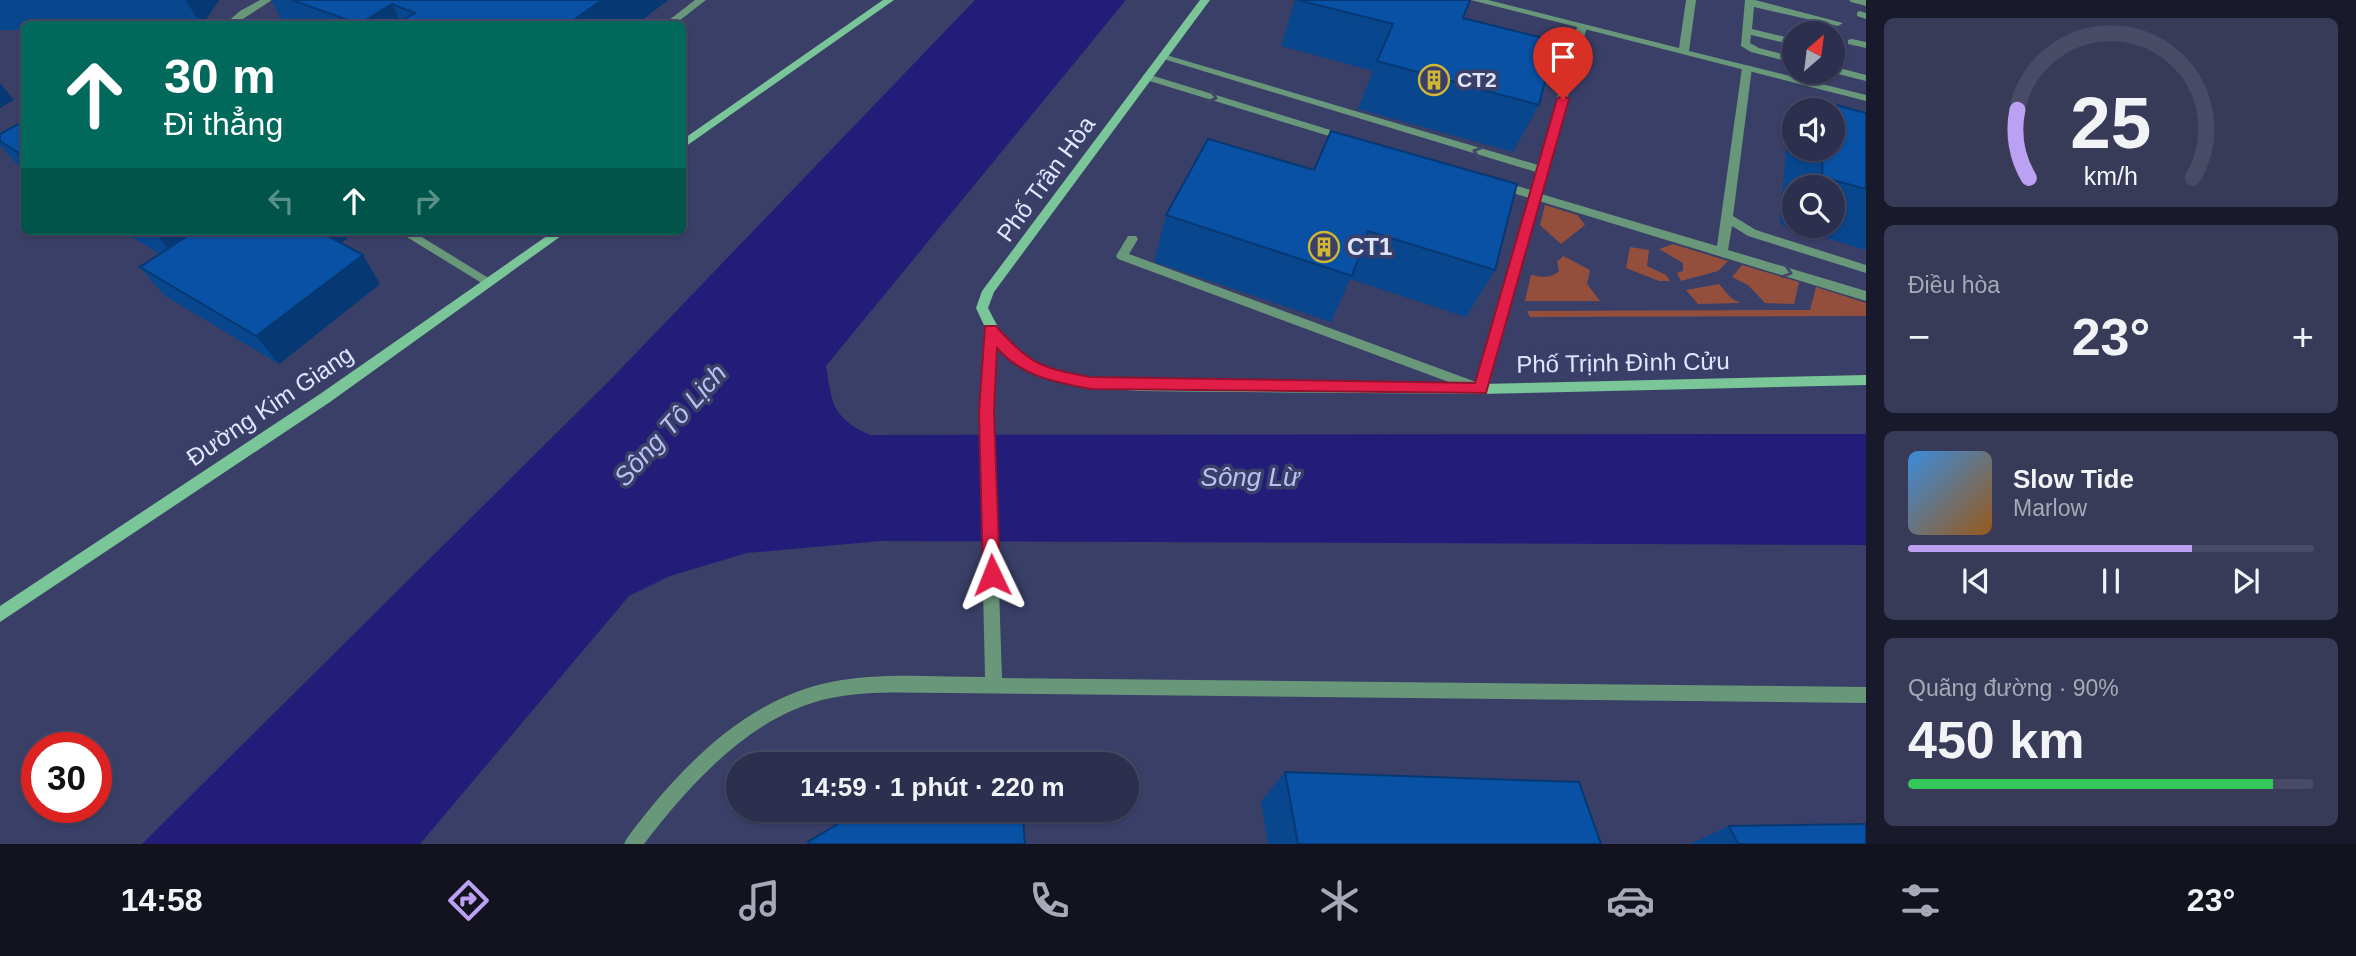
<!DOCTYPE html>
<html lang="vi">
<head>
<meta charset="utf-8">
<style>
	:root { --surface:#2c2f4e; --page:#383b58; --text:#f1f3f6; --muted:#a6a9b6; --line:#484a66; --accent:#bca0f2 }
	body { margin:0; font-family:Helvetica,sans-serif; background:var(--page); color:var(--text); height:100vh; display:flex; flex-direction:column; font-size:26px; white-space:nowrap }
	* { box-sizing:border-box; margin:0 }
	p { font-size:23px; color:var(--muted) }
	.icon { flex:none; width:38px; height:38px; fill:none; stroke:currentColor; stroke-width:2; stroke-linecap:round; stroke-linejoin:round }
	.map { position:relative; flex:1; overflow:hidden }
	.drawer { display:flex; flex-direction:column; gap:18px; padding:18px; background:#181a2b; width:490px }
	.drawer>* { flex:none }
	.hud { position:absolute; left:21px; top:21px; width:665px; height:214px; border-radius:10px; box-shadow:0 2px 5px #0004,0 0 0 2px var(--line); background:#00695c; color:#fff; overflow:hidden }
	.needle { width:46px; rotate:28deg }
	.tools { position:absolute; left:1782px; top:21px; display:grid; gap:14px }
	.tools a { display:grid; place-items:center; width:63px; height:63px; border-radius:50%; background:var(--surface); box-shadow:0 2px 5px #0004,0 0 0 2px var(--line); font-size:35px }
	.speed { position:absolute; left:21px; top:732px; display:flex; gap:14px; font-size:35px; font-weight:700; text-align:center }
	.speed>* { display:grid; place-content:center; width:91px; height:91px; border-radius:50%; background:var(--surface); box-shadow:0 2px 5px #0004,0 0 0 2px var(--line); line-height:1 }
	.speed .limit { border:10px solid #d22; background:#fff; color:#111 }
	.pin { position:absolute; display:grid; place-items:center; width:60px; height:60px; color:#fff; margin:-72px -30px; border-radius:50% 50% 50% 0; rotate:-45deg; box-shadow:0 0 7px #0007 }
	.pin .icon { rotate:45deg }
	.me { position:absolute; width:77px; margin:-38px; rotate:358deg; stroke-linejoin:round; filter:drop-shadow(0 0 5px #0008) }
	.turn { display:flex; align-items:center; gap:24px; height:147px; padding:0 28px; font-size:32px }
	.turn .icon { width:91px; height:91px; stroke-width:2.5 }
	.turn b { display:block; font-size:49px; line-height:60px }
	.lanes { display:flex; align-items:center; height:66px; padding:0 28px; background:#0003; justify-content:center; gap:35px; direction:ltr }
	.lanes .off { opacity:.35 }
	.big { font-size:52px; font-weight:600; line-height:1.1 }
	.drawer .card { flex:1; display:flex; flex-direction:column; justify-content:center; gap:10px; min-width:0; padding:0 24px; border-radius:10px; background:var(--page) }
	.drawer .dial { align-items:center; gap:0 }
	.dial svg { height:182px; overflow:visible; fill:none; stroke:var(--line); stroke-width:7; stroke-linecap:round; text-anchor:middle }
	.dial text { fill:var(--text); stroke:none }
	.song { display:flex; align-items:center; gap:21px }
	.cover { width:84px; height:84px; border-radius:10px; background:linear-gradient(135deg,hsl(210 70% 55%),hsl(30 70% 35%)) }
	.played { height:7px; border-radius:4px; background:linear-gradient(90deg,var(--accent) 70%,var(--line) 70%) }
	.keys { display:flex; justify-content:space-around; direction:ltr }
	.heat { display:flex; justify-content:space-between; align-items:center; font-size:38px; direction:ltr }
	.charge { height:10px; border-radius:5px; background:linear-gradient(90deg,#34c759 90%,var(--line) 0) }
	.trip { position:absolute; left:726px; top:752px; width:413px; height:70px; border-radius:35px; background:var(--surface); box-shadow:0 2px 5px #0004,0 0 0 2px var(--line); font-weight:600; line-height:70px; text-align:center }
	.menu { display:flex; height:112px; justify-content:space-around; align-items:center; background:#12131f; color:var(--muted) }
	.menu .icon { width:49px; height:49px }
	.menu .on { color:var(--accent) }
	.menu b { font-size:32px; color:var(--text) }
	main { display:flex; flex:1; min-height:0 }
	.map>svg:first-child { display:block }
	.green { fill:#944f3c }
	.water { fill:#231d79 }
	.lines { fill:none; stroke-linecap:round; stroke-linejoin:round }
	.service { fill:#69977a; fill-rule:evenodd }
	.minor { fill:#69977a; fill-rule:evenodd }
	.secondary { fill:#7ac698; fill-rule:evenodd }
	.wall { fill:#08468d; fill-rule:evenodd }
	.shaded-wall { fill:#063973 }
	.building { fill:#0951a4; stroke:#063973; stroke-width:2 }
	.oneway { stroke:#3f486a }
	.route { fill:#e11d48; stroke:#92132f; stroke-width:2 }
	.labels { text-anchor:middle; stroke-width:7; stroke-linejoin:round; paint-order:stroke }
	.far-poi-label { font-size:21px; font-weight:bold; fill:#e0e5fe; stroke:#3a3f68; text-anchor:start }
	.street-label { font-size:24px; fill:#e0e5fe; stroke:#3a3f68 }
	.poi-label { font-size:24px; font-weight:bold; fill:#e0e5fe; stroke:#3a3f68; text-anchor:start }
	.water-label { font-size:26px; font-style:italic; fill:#b7c1f3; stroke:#3a3f68 }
</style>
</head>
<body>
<main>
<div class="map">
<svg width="1866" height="844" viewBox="0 0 1866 844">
	<rect width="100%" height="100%" fill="#3a3f68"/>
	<g class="green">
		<path d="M 1545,205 L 1577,215 L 1585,225 L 1561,244 L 1540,225 Z"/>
		<path d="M 1673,244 L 1728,261 L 1718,271 L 1681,281 L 1677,273 L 1683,271 L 1683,263 L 1659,249 Z"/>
		<path d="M 1630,247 L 1649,250 L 1647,266 L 1666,275 L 1670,281 L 1659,281 L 1626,268 Z"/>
		<path d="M 1563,256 L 1590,270 L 1587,284 L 1600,301 L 1525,301 L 1531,275 C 1542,277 1550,279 1559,271 L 1557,262 Z"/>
		<path d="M 1742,265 L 1799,282 L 1794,304 L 1765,303 L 1748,285 L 1732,277 Z"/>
		<path d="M 1719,284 L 1731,298 L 1740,303 L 1698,304 L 1686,290 Z"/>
		<path d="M 1816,287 L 1866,303 L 1866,316 L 1530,317 L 1527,311 L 1810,310 Z"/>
	</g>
	<path class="water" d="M 975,0 L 1126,0 L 826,366 C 832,405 833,418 870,435 L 1866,434 L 1866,545 L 881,541 L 747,553 L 670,576 L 629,596 L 420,844 L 142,844 L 611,379 Z"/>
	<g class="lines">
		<g class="service">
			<path d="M 260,0 L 272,0 L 235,24 L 225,24 L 240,11 Z"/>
			<path d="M 695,0 L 706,0 L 675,24 L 664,24 Z"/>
			<path d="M 1745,0 L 1755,0 L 1843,23 L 1838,26 L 1754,7 L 1752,29 L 1794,39 L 1794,45 L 1751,35 L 1750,43 L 1759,48 L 1794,57 L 1794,63 L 1751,52 L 1741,46 Z"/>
			<path d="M 1849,0 L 1866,0 L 1866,6 L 1851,2 Z"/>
			<path d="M 1860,11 L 1866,13 L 1866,19 L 1857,16 L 1857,12 Z"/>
			<path d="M 1582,24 L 1587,27 L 1548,169 L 1550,171 L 1547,174 L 1541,194 L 1717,246 L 1742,68 L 1743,66 L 1751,66 L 1752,68 L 1733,216 L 1756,230 L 1866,265 L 1866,273 L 1748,236 L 1732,226 L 1728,250 L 1866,291 L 1866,301 L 1539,201 L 1488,389 L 1481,394 L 1118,259 L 1116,256 L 1128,236 L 1136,236 L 1138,239 L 1129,254 L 1476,382 L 1529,198 L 1496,188 L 1494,185 L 1500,181 L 1531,190 L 1536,172 L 1157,57 L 1166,55 L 1538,165 L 1577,27 Z"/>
			<path d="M 1852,39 L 1866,42 L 1866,48 L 1848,44 L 1848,40 Z"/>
			<path d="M 1832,49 L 1842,51 L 1843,53 L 1838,56 L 1832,55 Z"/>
			<path d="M 1832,66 L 1866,75 L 1866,81 L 1830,72 Z"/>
			<path d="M 1147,74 L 1350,136 L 1352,138 L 1350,140 L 1342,140 L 1143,79 L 1143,75 Z"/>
			<path d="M 397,231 L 412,231 L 495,282 L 489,286 L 485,285 Z"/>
		</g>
		<g class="minor">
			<path d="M 1471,0 L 1488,0 L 1679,48 L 1686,0 L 1696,0 L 1689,51 L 1866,95 L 1866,101 Z"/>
			<path d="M 991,325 L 998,330 L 993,411 L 1002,678 L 1866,687 L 1866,703 L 949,693 C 910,693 870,690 831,698 C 752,714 691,783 644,844 L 624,844 L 627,838 C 678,770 743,700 831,682 C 880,672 935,677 985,677 L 979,411 L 984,330 Z"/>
		</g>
		<g class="secondary">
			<path d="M 883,0 L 894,0 L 682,149 L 682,140 Z"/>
			<path d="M 1200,0 L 1210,0 L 994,292 L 988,308 L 999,329 L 1014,347 L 1031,360 L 1068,374 L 1116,379 L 1481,384 L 1866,375 L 1866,385 L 1481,394 L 1141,391 L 1091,388 L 1046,378 L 1022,368 L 1004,354 L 989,336 L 976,308 L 982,291 Z"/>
			<path d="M 554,231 L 568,231 L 330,402 L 0,622 L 0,606 L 320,394 Z"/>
		</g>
	</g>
	<g class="wall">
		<path d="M 0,0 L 219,0 L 203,24 L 24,24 L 24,30 L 0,30 Z"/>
		<path d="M 271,0 L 668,0 L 637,24 L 284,24 Z"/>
		<path d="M 1295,0 L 1470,0 L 1463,18 L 1539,105 L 1513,152 L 1358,109 L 1373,71 L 1281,46 Z"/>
		<path d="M 1825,102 L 1866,113 L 1866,250 L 1780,224 L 1786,150 L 1794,140 L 1794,149 L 1832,149 L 1832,110 L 1818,110 ZM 1794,187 L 1832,187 L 1832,226 L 1794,226 Z"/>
		<path d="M 24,121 L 24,172 L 0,145 L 0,134 Z"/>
		<path d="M 1208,139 L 1495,270 L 1466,317 L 1350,279 L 1331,322 L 1154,262 L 1166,215 Z"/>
		<path d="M 122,231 L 357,231 L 340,243 L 380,284 L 279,364 L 165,296 L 140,267 L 160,254 Z"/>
		<path d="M 1285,772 L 1601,844 L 1268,844 L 1261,802 Z"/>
		<path d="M 1729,826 L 1866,844 L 1690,844 Z"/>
	</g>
	<g class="shaded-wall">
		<path d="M 185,0 L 219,0 L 203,24 L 201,24 Z"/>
		<path d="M 602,0 L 668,0 L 637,24 L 568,24 Z"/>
		<path d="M 392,4 L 401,24 L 359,24 Z"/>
		<path d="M 0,83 L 14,100 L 0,108 Z"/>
		<path d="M 160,231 L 241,231 L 185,269 L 156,234 Z"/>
		<path d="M 317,231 L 357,231 L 338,245 Z"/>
		<path d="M 363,255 L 380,284 L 279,364 L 256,336 Z"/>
	</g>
	<g class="building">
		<path d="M 292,0 L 602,0 L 568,24 L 397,24 L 415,13 L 392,4 L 359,24 Z"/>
		<path d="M 1298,0 L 1470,0 L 1463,18 L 1555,41 L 1539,105 L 1377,61 L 1393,24 Z"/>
		<path d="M 1825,102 L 1866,113 L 1866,189 L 1822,177 L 1823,149 L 1832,149 L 1832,110 L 1824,110 Z"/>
		<path d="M 24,121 L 24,156 L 0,141 L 0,134 Z"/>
		<path d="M 1331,131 L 1517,184 L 1495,270 L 1368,231 L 1352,276 L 1166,215 L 1208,139 L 1314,170 Z"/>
		<path d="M 195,231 L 319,231 L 363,255 L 256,336 L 140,267 Z"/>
		<path d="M 1285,772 L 1579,782 L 1601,844 L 1298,844 Z"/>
		<path d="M 861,810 L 908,810 L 911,811 L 912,810 L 1022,810 L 1025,844 L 809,844 L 808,842 Z"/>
		<path d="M 1866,824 L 1866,844 L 1738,844 L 1729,826 Z"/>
	</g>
	<defs><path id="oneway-chevron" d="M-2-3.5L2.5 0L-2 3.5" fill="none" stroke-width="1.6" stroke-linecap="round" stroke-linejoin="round" transform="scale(1.75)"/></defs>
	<g class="oneway">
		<use href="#oneway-chevron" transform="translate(1212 97) rotate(17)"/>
		<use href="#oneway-chevron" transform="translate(1478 152) rotate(-163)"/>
		<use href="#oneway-chevron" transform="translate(1787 272) rotate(17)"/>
	</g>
	<path class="route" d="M 1563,95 L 1569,99 L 1486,393 L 1091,389 C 1056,382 1022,377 997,348 L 994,411 L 1000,575 L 998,581 L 992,583 L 985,581 L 983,575 L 979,411 L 985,326 L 996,326 C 1030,365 1042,368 1091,377 L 1475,383 L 1557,99 Z"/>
	<defs>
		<g id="building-ring" transform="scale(1.575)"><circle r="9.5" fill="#3a3f68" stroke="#d2b735" stroke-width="1.5"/><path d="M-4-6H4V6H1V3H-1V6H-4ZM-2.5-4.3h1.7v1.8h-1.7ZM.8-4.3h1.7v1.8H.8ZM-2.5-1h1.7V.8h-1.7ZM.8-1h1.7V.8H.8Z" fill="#d2b735"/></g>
	</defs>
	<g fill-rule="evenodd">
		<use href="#building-ring" x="1434" y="80"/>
		<use href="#building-ring" x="1324" y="247"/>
	</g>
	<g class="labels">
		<g class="far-poi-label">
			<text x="1457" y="87">CT2</text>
		</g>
		<g class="street-label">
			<text transform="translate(1046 179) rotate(-54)" y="8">Phố Trần Hòa</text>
			<text transform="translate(1623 363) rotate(-1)" y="8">Phố Trịnh Đình Cửu</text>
			<text transform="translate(270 406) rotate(-34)" y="8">Đường Kim Giang</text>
		</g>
		<g class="poi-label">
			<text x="1347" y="255">CT1</text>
		</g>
		<g class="water-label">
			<text transform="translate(670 425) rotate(-48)" y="9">Sông Tô Lịch</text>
			<text x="1250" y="486">Sông Lừ</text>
		</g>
	</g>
</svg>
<div class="tools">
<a><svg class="needle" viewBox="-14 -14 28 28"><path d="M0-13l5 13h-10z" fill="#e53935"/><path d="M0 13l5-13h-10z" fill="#a6a9b6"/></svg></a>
<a><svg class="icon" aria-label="sound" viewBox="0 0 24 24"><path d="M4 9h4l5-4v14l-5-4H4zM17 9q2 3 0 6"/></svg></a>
<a><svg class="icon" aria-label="search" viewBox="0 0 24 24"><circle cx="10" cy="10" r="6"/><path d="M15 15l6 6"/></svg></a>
</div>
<div class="speed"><div class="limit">30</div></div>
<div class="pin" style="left:1563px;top:99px;background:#d93025"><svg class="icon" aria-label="arrive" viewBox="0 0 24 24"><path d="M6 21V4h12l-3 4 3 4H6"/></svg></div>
<svg class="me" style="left:992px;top:575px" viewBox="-20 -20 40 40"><path d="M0-17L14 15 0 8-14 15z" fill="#e11d48" stroke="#fff" stroke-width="4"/></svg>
<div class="trip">14:59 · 1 phút · 220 m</div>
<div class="hud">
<div class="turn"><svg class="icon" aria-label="ahead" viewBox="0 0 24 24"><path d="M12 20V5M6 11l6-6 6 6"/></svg><div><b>30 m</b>Đi thẳng</div></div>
<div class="lanes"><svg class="icon off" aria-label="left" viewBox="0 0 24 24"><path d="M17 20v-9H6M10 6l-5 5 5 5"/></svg><svg class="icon" aria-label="ahead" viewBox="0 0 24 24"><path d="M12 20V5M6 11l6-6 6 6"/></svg><svg class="icon off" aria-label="right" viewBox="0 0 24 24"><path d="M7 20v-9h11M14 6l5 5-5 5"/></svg></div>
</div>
</div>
<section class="drawer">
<div class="card dial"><svg viewBox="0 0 100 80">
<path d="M14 69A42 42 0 1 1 86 69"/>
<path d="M14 69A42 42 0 0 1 9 39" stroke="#bca0f2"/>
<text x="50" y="56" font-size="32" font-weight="700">25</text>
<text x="50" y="72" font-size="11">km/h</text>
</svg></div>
<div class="card"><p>Điều hòa</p>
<div class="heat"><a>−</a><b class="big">23°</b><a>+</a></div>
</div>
<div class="card">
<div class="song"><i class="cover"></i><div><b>Slow Tide</b><p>Marlow</p></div></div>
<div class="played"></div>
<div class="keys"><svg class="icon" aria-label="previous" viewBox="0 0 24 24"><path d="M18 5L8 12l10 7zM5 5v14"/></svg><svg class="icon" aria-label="pause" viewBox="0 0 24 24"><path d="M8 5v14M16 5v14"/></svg><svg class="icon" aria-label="next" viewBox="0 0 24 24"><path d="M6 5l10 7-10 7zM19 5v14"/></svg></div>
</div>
<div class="card"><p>Quãng đường · 90%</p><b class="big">450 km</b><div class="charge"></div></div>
</section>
</main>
<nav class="menu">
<b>14:58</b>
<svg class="icon on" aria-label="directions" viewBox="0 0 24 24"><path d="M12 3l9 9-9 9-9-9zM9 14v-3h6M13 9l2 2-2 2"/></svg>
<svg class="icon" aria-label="music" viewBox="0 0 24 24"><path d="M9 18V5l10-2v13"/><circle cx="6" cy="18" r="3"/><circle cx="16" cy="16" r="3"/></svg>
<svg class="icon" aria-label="phone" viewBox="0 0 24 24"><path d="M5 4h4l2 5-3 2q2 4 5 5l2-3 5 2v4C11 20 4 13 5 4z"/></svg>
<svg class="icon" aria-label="climate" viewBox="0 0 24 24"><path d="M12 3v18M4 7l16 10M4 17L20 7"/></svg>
<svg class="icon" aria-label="car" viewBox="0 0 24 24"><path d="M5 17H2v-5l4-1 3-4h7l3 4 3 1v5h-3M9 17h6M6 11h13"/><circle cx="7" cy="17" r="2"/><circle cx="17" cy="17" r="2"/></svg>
<svg class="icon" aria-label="filters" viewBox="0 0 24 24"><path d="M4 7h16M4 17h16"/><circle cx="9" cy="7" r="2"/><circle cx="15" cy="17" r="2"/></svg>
<b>23°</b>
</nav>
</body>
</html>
